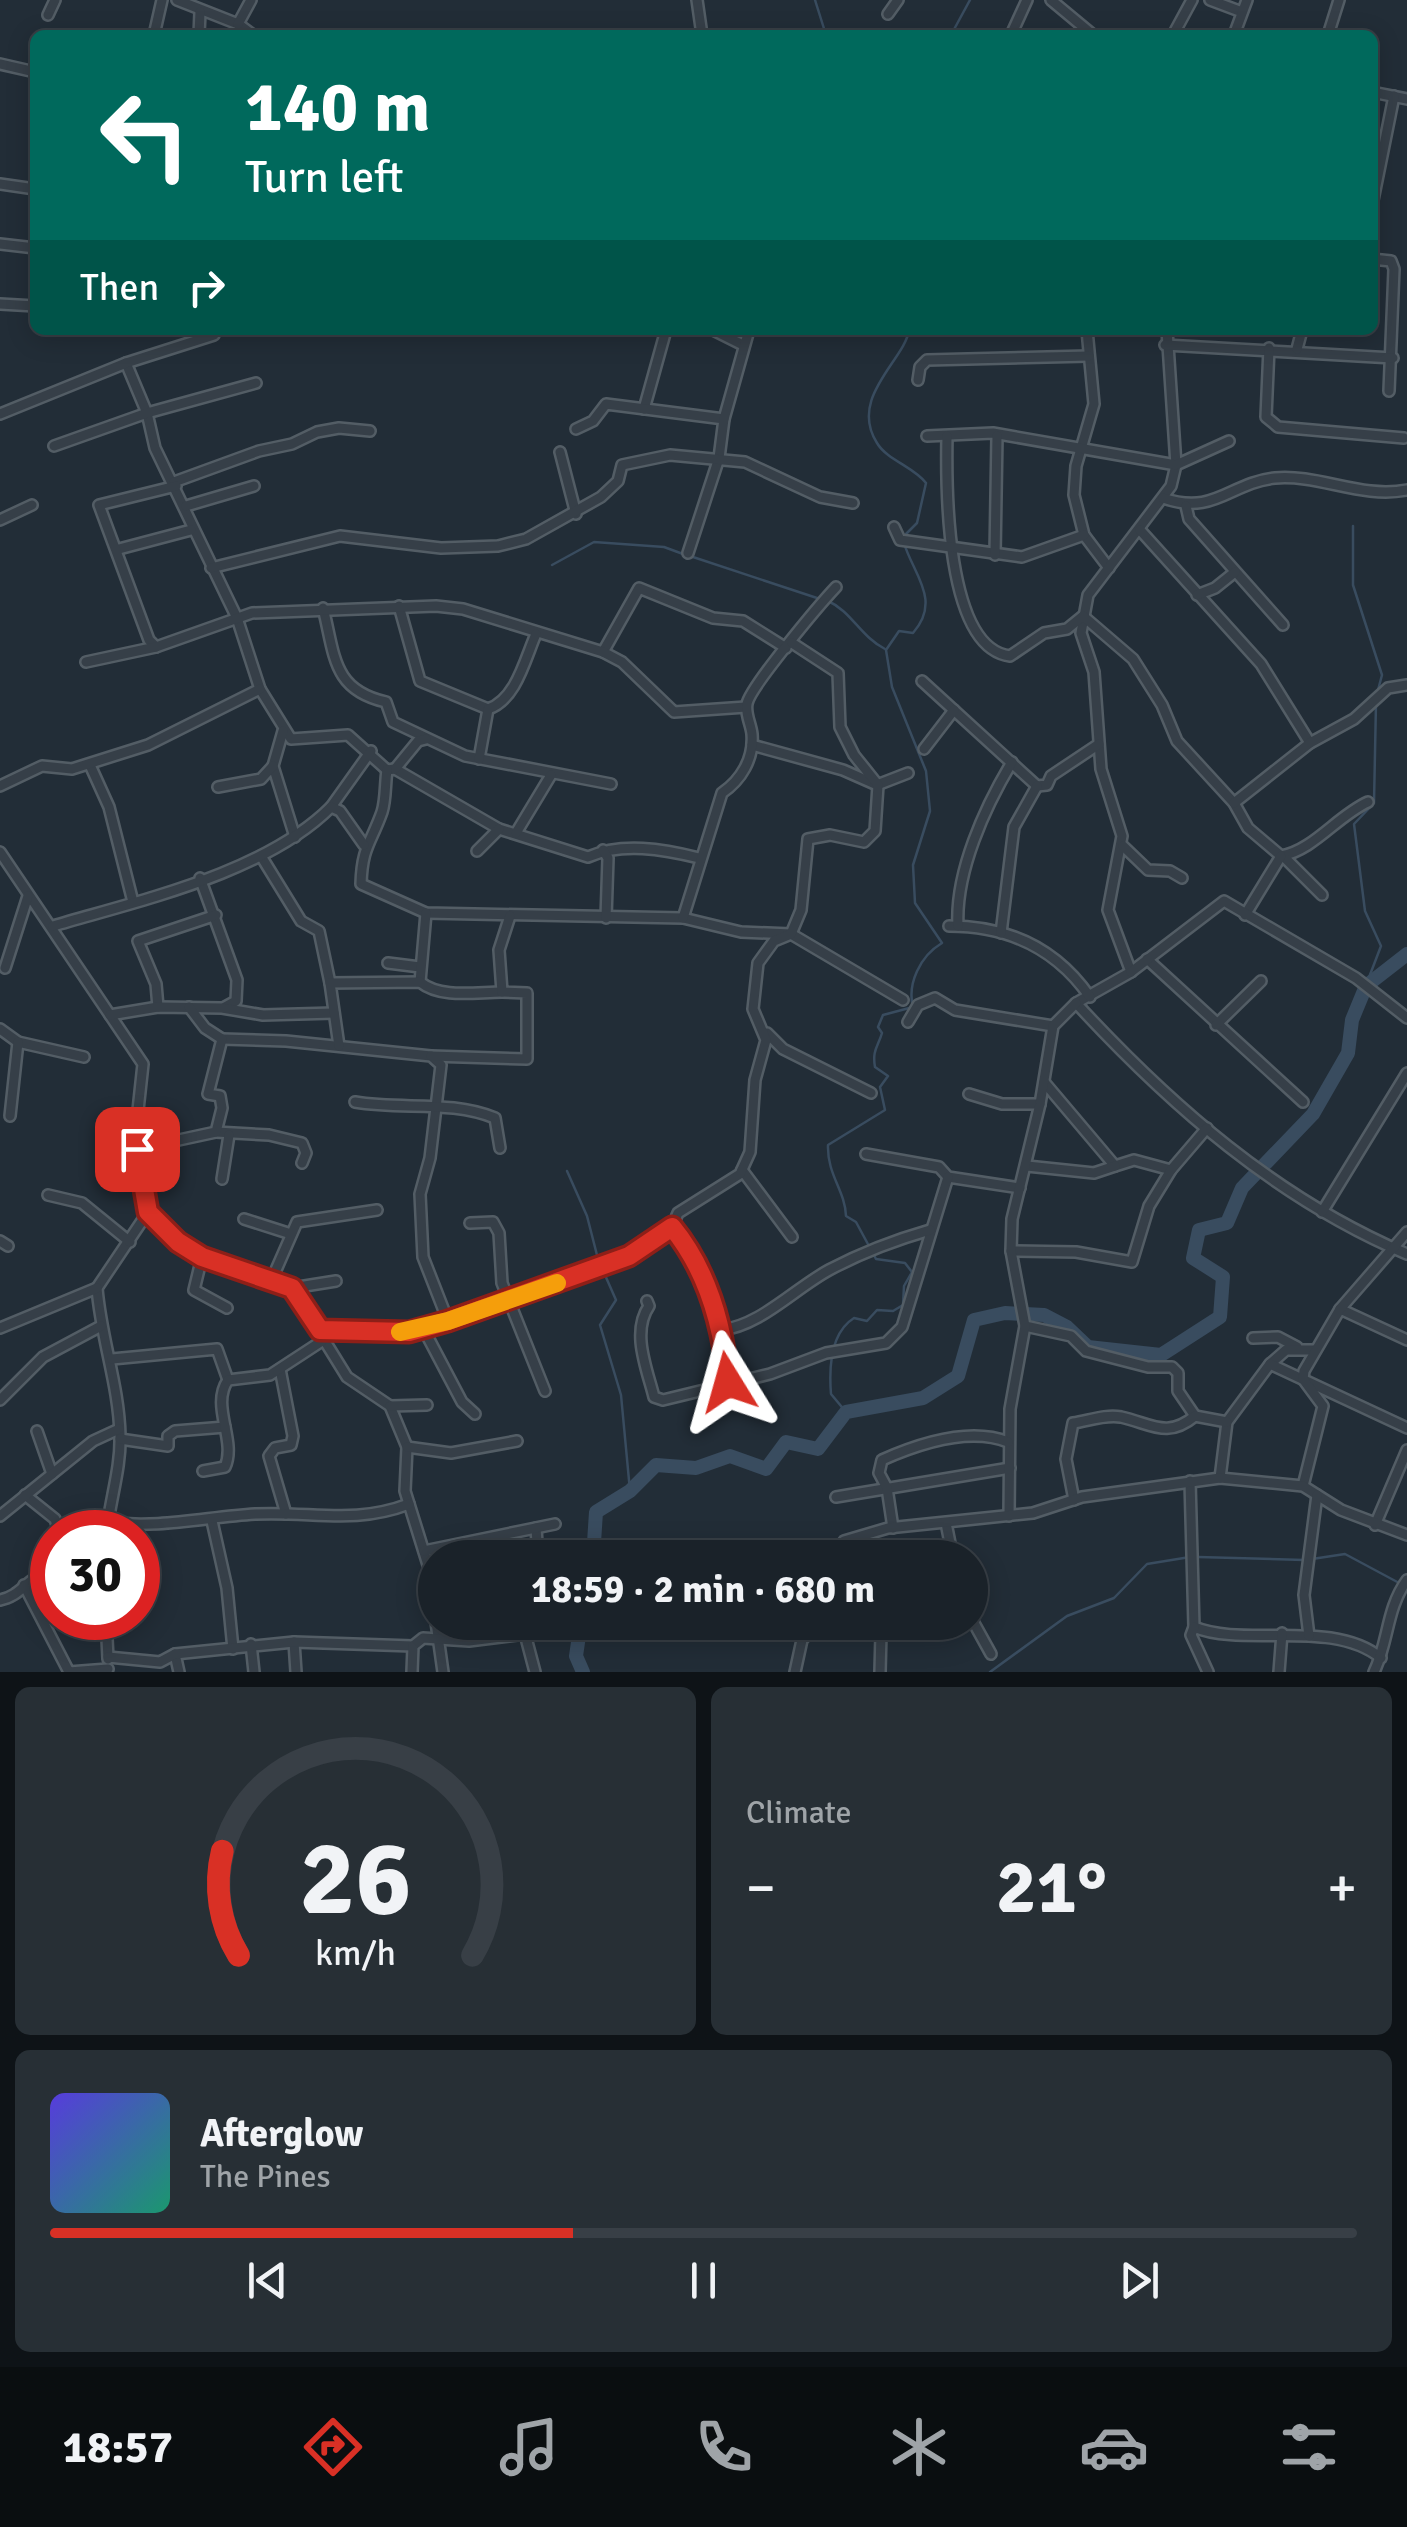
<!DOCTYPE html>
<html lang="en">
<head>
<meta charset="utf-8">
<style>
	:root { --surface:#1a2229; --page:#272f35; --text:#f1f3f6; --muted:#9fa4a8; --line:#383f46; --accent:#d93025 }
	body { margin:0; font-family:Signika,sans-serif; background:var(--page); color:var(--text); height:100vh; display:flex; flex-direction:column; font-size:38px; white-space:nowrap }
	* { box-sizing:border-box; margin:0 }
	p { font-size:32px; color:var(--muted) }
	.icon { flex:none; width:55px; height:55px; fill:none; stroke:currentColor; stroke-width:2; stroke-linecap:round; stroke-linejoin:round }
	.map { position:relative; height:1672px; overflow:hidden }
	.drawer { display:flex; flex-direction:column; gap:15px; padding:15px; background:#0e1317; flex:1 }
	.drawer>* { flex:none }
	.banner { position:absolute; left:30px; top:30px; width:1348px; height:305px; border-radius:15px; box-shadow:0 5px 25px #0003,0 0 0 2px var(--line); background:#00695c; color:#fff; overflow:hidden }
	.speed { position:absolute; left:30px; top:1510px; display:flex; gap:20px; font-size:50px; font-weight:700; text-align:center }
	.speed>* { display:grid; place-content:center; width:130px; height:130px; border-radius:50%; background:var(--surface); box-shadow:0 5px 25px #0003,0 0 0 2px var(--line); line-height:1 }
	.speed .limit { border:15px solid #d22; background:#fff; color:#111 }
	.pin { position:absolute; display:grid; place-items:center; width:85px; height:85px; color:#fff; margin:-42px; border-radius:20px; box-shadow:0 5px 15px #0006 }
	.me { position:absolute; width:110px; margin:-55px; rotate:352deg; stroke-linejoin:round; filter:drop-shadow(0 0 8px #0008) }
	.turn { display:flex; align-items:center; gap:35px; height:210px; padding:0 50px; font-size:45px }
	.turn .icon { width:130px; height:130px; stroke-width:2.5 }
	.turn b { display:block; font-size:70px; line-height:85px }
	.then { display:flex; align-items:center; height:95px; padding:0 50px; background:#0003; gap:20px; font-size:38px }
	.big { font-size:75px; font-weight:700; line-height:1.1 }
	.drawer .tile { flex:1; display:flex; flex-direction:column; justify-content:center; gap:15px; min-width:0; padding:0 35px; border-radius:15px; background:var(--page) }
	.drawer .dial { align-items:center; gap:0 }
	.dial svg { height:260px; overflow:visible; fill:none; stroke:var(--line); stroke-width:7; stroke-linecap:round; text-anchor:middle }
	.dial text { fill:var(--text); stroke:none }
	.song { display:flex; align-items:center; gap:30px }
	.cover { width:120px; height:120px; border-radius:15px; background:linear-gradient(135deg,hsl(250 70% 55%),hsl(160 70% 35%)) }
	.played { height:10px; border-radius:5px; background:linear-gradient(90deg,var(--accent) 40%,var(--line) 40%) }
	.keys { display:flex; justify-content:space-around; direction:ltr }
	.heat { display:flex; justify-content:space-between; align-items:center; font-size:55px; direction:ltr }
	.drawer .tiles { flex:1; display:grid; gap:15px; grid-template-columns:1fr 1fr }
	.tile:last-child { grid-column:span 2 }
	.trip { position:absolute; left:418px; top:1540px; width:570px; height:100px; border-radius:50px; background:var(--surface); box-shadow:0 5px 25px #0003,0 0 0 2px var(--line); font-weight:700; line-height:100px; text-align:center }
	.menu { display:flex; height:160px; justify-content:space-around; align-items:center; background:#0a0e10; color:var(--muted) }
	.menu .icon { width:70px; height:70px }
	.menu .selected { color:var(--accent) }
	.menu b { font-size:45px; color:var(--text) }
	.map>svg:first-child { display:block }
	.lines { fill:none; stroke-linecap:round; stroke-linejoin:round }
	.stream { stroke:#394c5f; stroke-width:2.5 }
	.river { stroke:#394c5f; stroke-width:14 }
	.street-casing { stroke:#535d65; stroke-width:14 }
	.street { stroke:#363f48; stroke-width:9 }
	.route-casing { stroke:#8d1f18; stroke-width:25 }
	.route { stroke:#d93025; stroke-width:18 }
	.slow { stroke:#f59e0b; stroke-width:18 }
</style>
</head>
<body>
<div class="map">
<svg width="1407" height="1672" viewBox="0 0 1407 1672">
	<rect width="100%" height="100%" fill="#222d37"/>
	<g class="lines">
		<g class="stream">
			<path d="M 815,0 L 826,35"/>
			<path d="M 951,35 L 970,0"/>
			<path d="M 1353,526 L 1353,585 L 1382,675 L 1378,690"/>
			<path d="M 904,536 L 917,523 L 926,483 C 914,467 887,460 877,443 C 848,397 905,360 909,330"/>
			<path d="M 690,556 L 820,599"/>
			<path d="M 552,565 L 594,542 L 664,547 L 683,554"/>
			<path d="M 828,601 C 851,611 861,637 885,649"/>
			<path d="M 1368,980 L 1381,946 L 1365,911 L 1354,824 L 1374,803 L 1376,703"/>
			<path d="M 567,1171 L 587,1216 L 598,1259"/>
			<path d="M 601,1266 L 616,1300 L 600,1325 L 621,1395 L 630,1491"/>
			<path d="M 846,1412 L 831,1394 C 829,1369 830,1333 854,1318 L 867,1321 L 877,1310 L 893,1311 L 903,1305 L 904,1286 L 912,1272 L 905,1263 L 876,1259 L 856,1222 L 846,1216 C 845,1190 827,1175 828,1145 L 885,1110 L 880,1087 L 888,1076 L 875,1067 C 872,1050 878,1047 882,1033 L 878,1027 L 883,1015 L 913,1007 C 907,984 920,956 942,943 L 915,903 L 913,865 L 930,811 L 926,771 L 892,687 L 886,650 L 899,631 L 913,633 C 942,600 913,574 904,543"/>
			<path d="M 1198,1557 L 1304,1560"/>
			<path d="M 1312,1559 L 1345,1554 L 1401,1584"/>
			<path d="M 990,1672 L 1067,1616 L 1114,1598 L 1147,1564 L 1190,1557"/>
		</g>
		<g class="river">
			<path d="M 593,1558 L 596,1512 L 630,1491 L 656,1465 L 696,1468 L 730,1456 L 766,1469 L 786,1442 L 818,1449 L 846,1412 L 923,1398 L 958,1376 L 974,1320 L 1005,1313 L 1044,1315 L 1067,1327 L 1088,1347 L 1161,1355 L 1220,1317 L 1223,1277 L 1193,1258 L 1199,1230 L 1227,1223 L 1242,1188 L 1313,1114 L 1348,1053 L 1352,1020 L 1366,986 L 1407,954"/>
			<path d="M 581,1622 L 576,1656 L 583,1672"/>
		</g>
		<g class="street-casing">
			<g id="street">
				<path d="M 177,0 L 238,24 L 253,35"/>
				<path d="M 697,0 L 702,35"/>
				<path d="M 1051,0 L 1093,35"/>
				<path d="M 1210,0 L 1242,12"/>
				<path d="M 888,14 L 898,0"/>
				<path d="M 48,15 L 55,0"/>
				<path d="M 238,24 L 251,0"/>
				<path d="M 154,35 L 162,0"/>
				<path d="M 199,35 L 200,12"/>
				<path d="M 1011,35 L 1027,0"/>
				<path d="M 1173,35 L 1192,0"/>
				<path d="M 1234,35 L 1247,0"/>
				<path d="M 1328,35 L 1339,0"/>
				<path d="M 0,64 L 35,72"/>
				<path d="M 1372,92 L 1407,99"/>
				<path d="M 0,184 L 35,189"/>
				<path d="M 1372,205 L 1394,96"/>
				<path d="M 0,244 L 35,248"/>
				<path d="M 1372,259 L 1391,261 L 1394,269 L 1389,391"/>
				<path d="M 0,304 L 35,306"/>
				<path d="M 713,330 L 743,345"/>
				<path d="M 1087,330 L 1094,404 L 1076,466 L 1074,495 L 1084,535 L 1109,568"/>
				<path d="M 1167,330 L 1176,465 L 1171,486 L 1088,595 L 1081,633 L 1094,672 L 1101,769 L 1122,836 L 1108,910 L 1131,972 L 1076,1003 C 1171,1106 1277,1199 1407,1254"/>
				<path d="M 1165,345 L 1393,358"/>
				<path d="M 1269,348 L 1266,417 L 1278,427 L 1404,438"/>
				<path d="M 1297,349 L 1302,330"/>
				<path d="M 126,363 L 147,413 L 155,448 L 237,618 L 260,689 L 291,739 L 348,735 L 387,770 L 395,769 L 499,829 L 588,857 C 622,842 663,849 699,858"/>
				<path d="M 918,380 L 920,367 L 927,360 L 1089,356"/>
				<path d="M 644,409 L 666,330"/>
				<path d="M 0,414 L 126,363 L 214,335"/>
				<path d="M 576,429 L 593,421 L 606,404 L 724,419"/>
				<path d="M 927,436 L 993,433 L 1176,465 L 1229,441"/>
				<path d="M 947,436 C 946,486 945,648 1010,656 L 1044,633 L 1067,629 L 1083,616 L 1133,659 L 1162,705 L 1177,741 L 1234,803 L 1248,828 L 1281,856 C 1314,850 1337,816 1368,802"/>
				<path d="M 54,446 L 147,413 L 256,383"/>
				<path d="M 560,452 L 576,514"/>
				<path d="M 174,482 L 259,451 L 292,444 L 317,432 L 339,428 L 370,431"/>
				<path d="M 1163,498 C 1215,516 1229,483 1275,478 C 1319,474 1361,499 1407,490"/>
				<path d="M 186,506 L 254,486"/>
				<path d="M 1186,506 L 1189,519 L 1283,625"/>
				<path d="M 0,520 L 32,505"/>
				<path d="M 894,527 L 900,540 L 1022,557 L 1084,535"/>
				<path d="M 1140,530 L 1261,664 L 1310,743"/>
				<path d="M 119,549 L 191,530"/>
				<path d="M 688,553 L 719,458 L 724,419 L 749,330"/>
				<path d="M 995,555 L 997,436"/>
				<path d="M 211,568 L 340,536 L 441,548 L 498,546 L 526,539 L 601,497 L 618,481 L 622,465 L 670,455 L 745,462 L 820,497 L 853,503"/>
				<path d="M 1197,595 L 1215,588 L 1235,572"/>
				<path d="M 399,606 L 420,681 L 488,709"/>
				<path d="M 323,608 C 335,655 332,690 386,702 L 393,722 L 465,756 L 611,784"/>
				<path d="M 156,647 L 149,640 L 99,505 L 176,486"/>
				<path d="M 603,652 L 639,588 L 713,618 L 743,621 L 786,648"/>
				<path d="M 86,662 L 156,647 L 252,613 L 436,606 L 463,609 L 603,652 L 622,662 L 674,712 L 746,707"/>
				<path d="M 922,681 L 1037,786 L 1047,785 L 1051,776 L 1099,744"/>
				<path d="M 283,731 L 273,766 L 295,837"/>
				<path d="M 752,745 L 843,770 L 877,785 L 908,773"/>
				<path d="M 924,749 L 954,710"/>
				<path d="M 479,759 L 488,709 C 516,700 525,659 536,634"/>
				<path d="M 90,765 L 109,807 L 133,902"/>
				<path d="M 395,769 L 418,741 L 426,739"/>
				<path d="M 387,770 C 385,783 386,800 382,812 C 371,843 362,847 361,884 L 426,913 L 683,918 L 741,932 L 791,934 L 903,1000"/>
				<path d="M 0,786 L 42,766 L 72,769 L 148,745 L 260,689"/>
				<path d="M 218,787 L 261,779 L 273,766"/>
				<path d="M 1234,803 L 1310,743 L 1354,719 L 1388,688 L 1407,685"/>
				<path d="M 331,807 L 371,751"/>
				<path d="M 516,833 L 551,775"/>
				<path d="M 1123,846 L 1148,870 L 1170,871 L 1182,878"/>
				<path d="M 603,850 L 608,858 L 606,918"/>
				<path d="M 477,851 L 499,829"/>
				<path d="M 0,852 L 143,1064 L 135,1138 L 148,1212 L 97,1288 C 101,1339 119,1385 120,1436 C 121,1464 112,1494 108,1522 L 100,1524 L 100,1532"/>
				<path d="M 261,856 L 301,921 L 319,931 L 330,983"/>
				<path d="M 1284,857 L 1322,895"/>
				<path d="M 200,878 L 237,980 L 236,1001 L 225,1007"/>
				<path d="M 1245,915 L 1281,856"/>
				<path d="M 683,918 L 722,793 C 741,780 754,759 752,734 C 751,724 745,714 747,704 C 749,688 821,603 836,587"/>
				<path d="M 53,926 C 141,900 265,873 331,807 L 340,811 L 364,845"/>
				<path d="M 949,926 C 1009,926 1056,948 1090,997"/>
				<path d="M 958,926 C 955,872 985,807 1012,762"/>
				<path d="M 1001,933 L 1014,827 L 1037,786"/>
				<path d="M 1147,959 L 1303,1102"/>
				<path d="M 388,963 L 420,967"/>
				<path d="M 5,968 L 28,896"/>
				<path d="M 1131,972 L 1224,901 L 1356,978 L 1407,1018"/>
				<path d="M 420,982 L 426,913"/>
				<path d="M 158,1007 L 156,984 L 138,941 L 216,915"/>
				<path d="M 110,1015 L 158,1007 L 222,1008 L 263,1015 L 334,1013"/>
				<path d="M 908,1022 L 918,1005 L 935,998 L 955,1010 L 1053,1026"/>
				<path d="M 1216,1025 L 1261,981"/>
				<path d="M 0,1029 L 18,1042 L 84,1057"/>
				<path d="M 767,1033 L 783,1049 L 871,1093"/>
				<path d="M 222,1039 L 286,1041 L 431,1056 L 441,1065 L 430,1158 L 420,1194 L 423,1257 L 448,1321"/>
				<path d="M 339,1046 L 330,983 L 420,982 C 441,999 476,992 502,992"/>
				<path d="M 431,1056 L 527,1059 L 527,993 L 502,992 L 499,950 L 510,916"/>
				<path d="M 1044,1082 L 1115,1166 L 1134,1160 L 1171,1170"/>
				<path d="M 969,1094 L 1002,1104 L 1040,1104"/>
				<path d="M 355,1102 C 403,1110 451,1100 495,1118 L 500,1148"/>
				<path d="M 10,1116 L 18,1042"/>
				<path d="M 216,1132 L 269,1135 L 302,1143 L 306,1153 L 302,1163"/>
				<path d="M 137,1149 L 216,1132 L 222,1108 L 220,1096 L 208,1094 L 222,1039 L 205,1028 L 189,1007"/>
				<path d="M 866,1154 L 939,1167 L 948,1177 L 1020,1188"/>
				<path d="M 1027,1166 L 1094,1173 L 1115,1166"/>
				<path d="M 742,1170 L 792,1237"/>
				<path d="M 222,1179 L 229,1135"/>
				<path d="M 48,1195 L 82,1203 L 130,1242"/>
				<path d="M 148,1212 L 178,1242 L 202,1257 L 292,1288 L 347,1377 L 390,1406 L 407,1447 L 405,1491 L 428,1565 L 443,1672"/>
				<path d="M 1322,1212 L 1407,1073"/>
				<path d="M 244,1219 L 291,1234"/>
				<path d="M 470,1223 L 493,1222 L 499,1233 L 502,1283 L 545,1391"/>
				<path d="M 672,1227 C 708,1271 723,1325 728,1382"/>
				<path d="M 0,1241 L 8,1246"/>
				<path d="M 1011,1251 L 1076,1252 L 1132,1262 L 1149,1206 L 1171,1170 L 1207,1128"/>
				<path d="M 202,1257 L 194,1290 L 227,1308"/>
				<path d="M 272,1279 L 297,1222 L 377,1210"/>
				<path d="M 292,1288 L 336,1281"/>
				<path d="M 647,1301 L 649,1306 C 631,1332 647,1369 654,1397 L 663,1400 L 770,1374 L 826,1353 L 886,1343 L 902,1327 L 948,1177"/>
				<path d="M 1340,1309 L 1407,1340"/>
				<path d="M 1025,1326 L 1071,1336 L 1086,1351 L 1148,1367 L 1172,1367 L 1178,1373 L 1178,1391 L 1195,1416"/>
				<path d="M 0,1328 L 97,1288"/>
				<path d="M 423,1328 L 462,1402 L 475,1414"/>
				<path d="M 319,1330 L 409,1331 L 537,1293 L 589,1267 L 629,1256 L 672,1227 L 678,1213 L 740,1174 L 750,1152 L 755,1080 L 766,1040 L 753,1009 L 758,963 L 774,941 L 791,934 L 801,910 L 808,839 L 830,835 L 864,842 L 875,831 L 878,785 L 854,755 L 840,727 L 838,673 L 792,643"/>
				<path d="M 721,1330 C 760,1326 794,1289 829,1270 C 861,1253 895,1240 930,1230"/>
				<path d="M 1253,1338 L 1278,1337 L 1297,1347"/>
				<path d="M 112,1359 L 217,1349 L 228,1380"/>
				<path d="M 1270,1364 L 1286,1350 L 1315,1350"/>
				<path d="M 280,1369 L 293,1436 L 291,1445 L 275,1448 L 269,1456 L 286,1514"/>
				<path d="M 0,1400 L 43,1357 L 101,1326"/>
				<path d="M 390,1406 L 427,1405"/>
				<path d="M 37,1431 L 52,1474"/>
				<path d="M 120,1439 L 168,1446 L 168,1436 L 175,1431 L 225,1427"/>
				<path d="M 407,1447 L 451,1453 L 517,1441"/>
				<path d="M 203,1471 L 225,1467 C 237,1440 210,1406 228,1380 L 270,1375 L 322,1341"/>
				<path d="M 1220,1478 L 1227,1422 L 1270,1364 L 1407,1428"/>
				<path d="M 1190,1481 L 1194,1627 C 1244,1648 1332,1618 1381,1658"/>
				<path d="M 1303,1486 L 1323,1406 L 1303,1379 L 1304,1371 L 1340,1309 L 1407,1232"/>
				<path d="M 25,1495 L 55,1519 L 59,1532"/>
				<path d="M 836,1497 L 1010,1468"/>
				<path d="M 1074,1500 L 1066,1459 L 1073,1423 C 1088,1421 1105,1414 1121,1417 C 1152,1424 1167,1439 1195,1416 L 1227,1422"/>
				<path d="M 0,1516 L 93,1441 L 119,1429"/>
				<path d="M 1009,1516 L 1010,1409 L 1025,1326 L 1011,1251 L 1012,1219 L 1040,1104 L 1053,1026 L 1076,1003"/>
				<path d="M 212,1521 L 227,1588 L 233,1649"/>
				<path d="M 108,1522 C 158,1529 206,1517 255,1514 C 313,1511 353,1525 409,1504"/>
				<path d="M 946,1523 L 953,1558"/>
				<path d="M 1375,1525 L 1407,1450"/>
				<path d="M 536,1528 L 538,1558"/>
				<path d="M 893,1528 L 887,1488 L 879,1473 L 882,1460 C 918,1444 970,1427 1008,1442"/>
				<path d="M 424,1551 L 555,1524"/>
				<path d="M 849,1558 L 844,1541 L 888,1528 L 1033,1513 L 1082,1497 L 1220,1478 L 1303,1486 L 1341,1510 L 1407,1535"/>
				<path d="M 24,1585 L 69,1672 L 108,1669"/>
				<path d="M 0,1600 C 23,1596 28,1574 52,1573"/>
				<path d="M 970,1616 L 991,1654"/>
				<path d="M 106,1618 L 108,1659"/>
				<path d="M 1194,1627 L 1191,1635 L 1208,1672"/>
				<path d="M 525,1634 L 535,1672"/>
				<path d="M 1309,1636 L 1304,1595 L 1317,1495"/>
				<path d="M 294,1642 L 296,1672"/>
				<path d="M 251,1644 L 254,1672"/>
				<path d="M 175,1654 L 179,1672"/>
				<path d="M 108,1657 L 160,1662 L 175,1654 L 294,1642 L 413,1646"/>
				<path d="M 412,1672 L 413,1646 L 423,1638 L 469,1641 L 525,1634 L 527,1622"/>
				<path d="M 795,1672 L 802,1640 L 812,1629 L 881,1633 L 915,1622"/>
				<path d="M 880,1672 L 881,1633"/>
				<path d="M 1279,1672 L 1282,1633"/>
				<path d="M 1374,1672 C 1389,1641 1386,1609 1407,1580"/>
			</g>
		</g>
		<use href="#street" class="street"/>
	</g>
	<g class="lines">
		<g class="route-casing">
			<path id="route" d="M 137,1149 L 148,1212 L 178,1242 L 202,1257 L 292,1288 L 320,1330 L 409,1332 L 448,1321 L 629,1256 L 672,1227 C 708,1271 723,1325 728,1382"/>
		</g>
		<use href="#route" class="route"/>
		<path class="slow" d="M 400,1332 L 448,1321 L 557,1283"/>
	</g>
</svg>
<div class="speed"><div class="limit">30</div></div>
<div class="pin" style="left:137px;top:1149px;background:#d93025"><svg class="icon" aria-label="arrive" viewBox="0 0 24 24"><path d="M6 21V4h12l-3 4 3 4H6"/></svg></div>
<svg class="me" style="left:728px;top:1382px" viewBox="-20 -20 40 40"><path d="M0-17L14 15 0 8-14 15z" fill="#d93025" stroke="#fff" stroke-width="4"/></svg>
<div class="trip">18:59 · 2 min · 680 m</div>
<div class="banner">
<div class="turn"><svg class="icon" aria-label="left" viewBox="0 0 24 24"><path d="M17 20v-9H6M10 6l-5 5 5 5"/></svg><div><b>140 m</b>Turn left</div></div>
<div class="then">Then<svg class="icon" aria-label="right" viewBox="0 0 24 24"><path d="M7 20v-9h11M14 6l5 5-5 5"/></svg></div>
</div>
</div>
<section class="drawer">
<div class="tiles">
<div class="tile dial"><svg viewBox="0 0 100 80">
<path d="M14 69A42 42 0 1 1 86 69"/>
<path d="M14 69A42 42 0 0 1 9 37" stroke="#d93025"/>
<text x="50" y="56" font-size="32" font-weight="700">26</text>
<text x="50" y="72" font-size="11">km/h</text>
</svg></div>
<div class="tile"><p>Climate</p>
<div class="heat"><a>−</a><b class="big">21°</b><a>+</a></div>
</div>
<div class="tile">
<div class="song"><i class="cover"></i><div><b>Afterglow</b><p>The Pines</p></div></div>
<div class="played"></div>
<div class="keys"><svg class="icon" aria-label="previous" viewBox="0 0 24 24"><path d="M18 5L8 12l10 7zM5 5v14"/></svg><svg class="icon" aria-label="pause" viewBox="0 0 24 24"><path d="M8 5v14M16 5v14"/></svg><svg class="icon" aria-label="next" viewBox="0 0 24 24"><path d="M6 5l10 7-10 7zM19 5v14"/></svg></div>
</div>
</div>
</section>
<nav class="menu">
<b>18:57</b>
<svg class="icon selected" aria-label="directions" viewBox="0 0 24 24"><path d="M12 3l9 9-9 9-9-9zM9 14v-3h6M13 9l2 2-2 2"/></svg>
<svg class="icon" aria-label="music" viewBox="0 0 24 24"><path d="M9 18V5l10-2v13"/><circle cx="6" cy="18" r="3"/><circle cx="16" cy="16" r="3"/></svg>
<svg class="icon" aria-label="phone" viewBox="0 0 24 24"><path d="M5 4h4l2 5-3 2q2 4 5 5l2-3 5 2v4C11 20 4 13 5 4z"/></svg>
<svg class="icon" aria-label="climate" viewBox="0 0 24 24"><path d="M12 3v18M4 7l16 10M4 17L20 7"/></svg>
<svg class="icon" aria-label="car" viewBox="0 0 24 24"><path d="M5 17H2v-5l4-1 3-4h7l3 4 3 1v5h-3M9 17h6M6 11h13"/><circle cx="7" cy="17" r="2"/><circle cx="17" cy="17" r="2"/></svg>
<svg class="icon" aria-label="filters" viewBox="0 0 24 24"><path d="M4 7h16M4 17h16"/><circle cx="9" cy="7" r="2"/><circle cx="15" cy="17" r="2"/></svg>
</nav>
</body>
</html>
